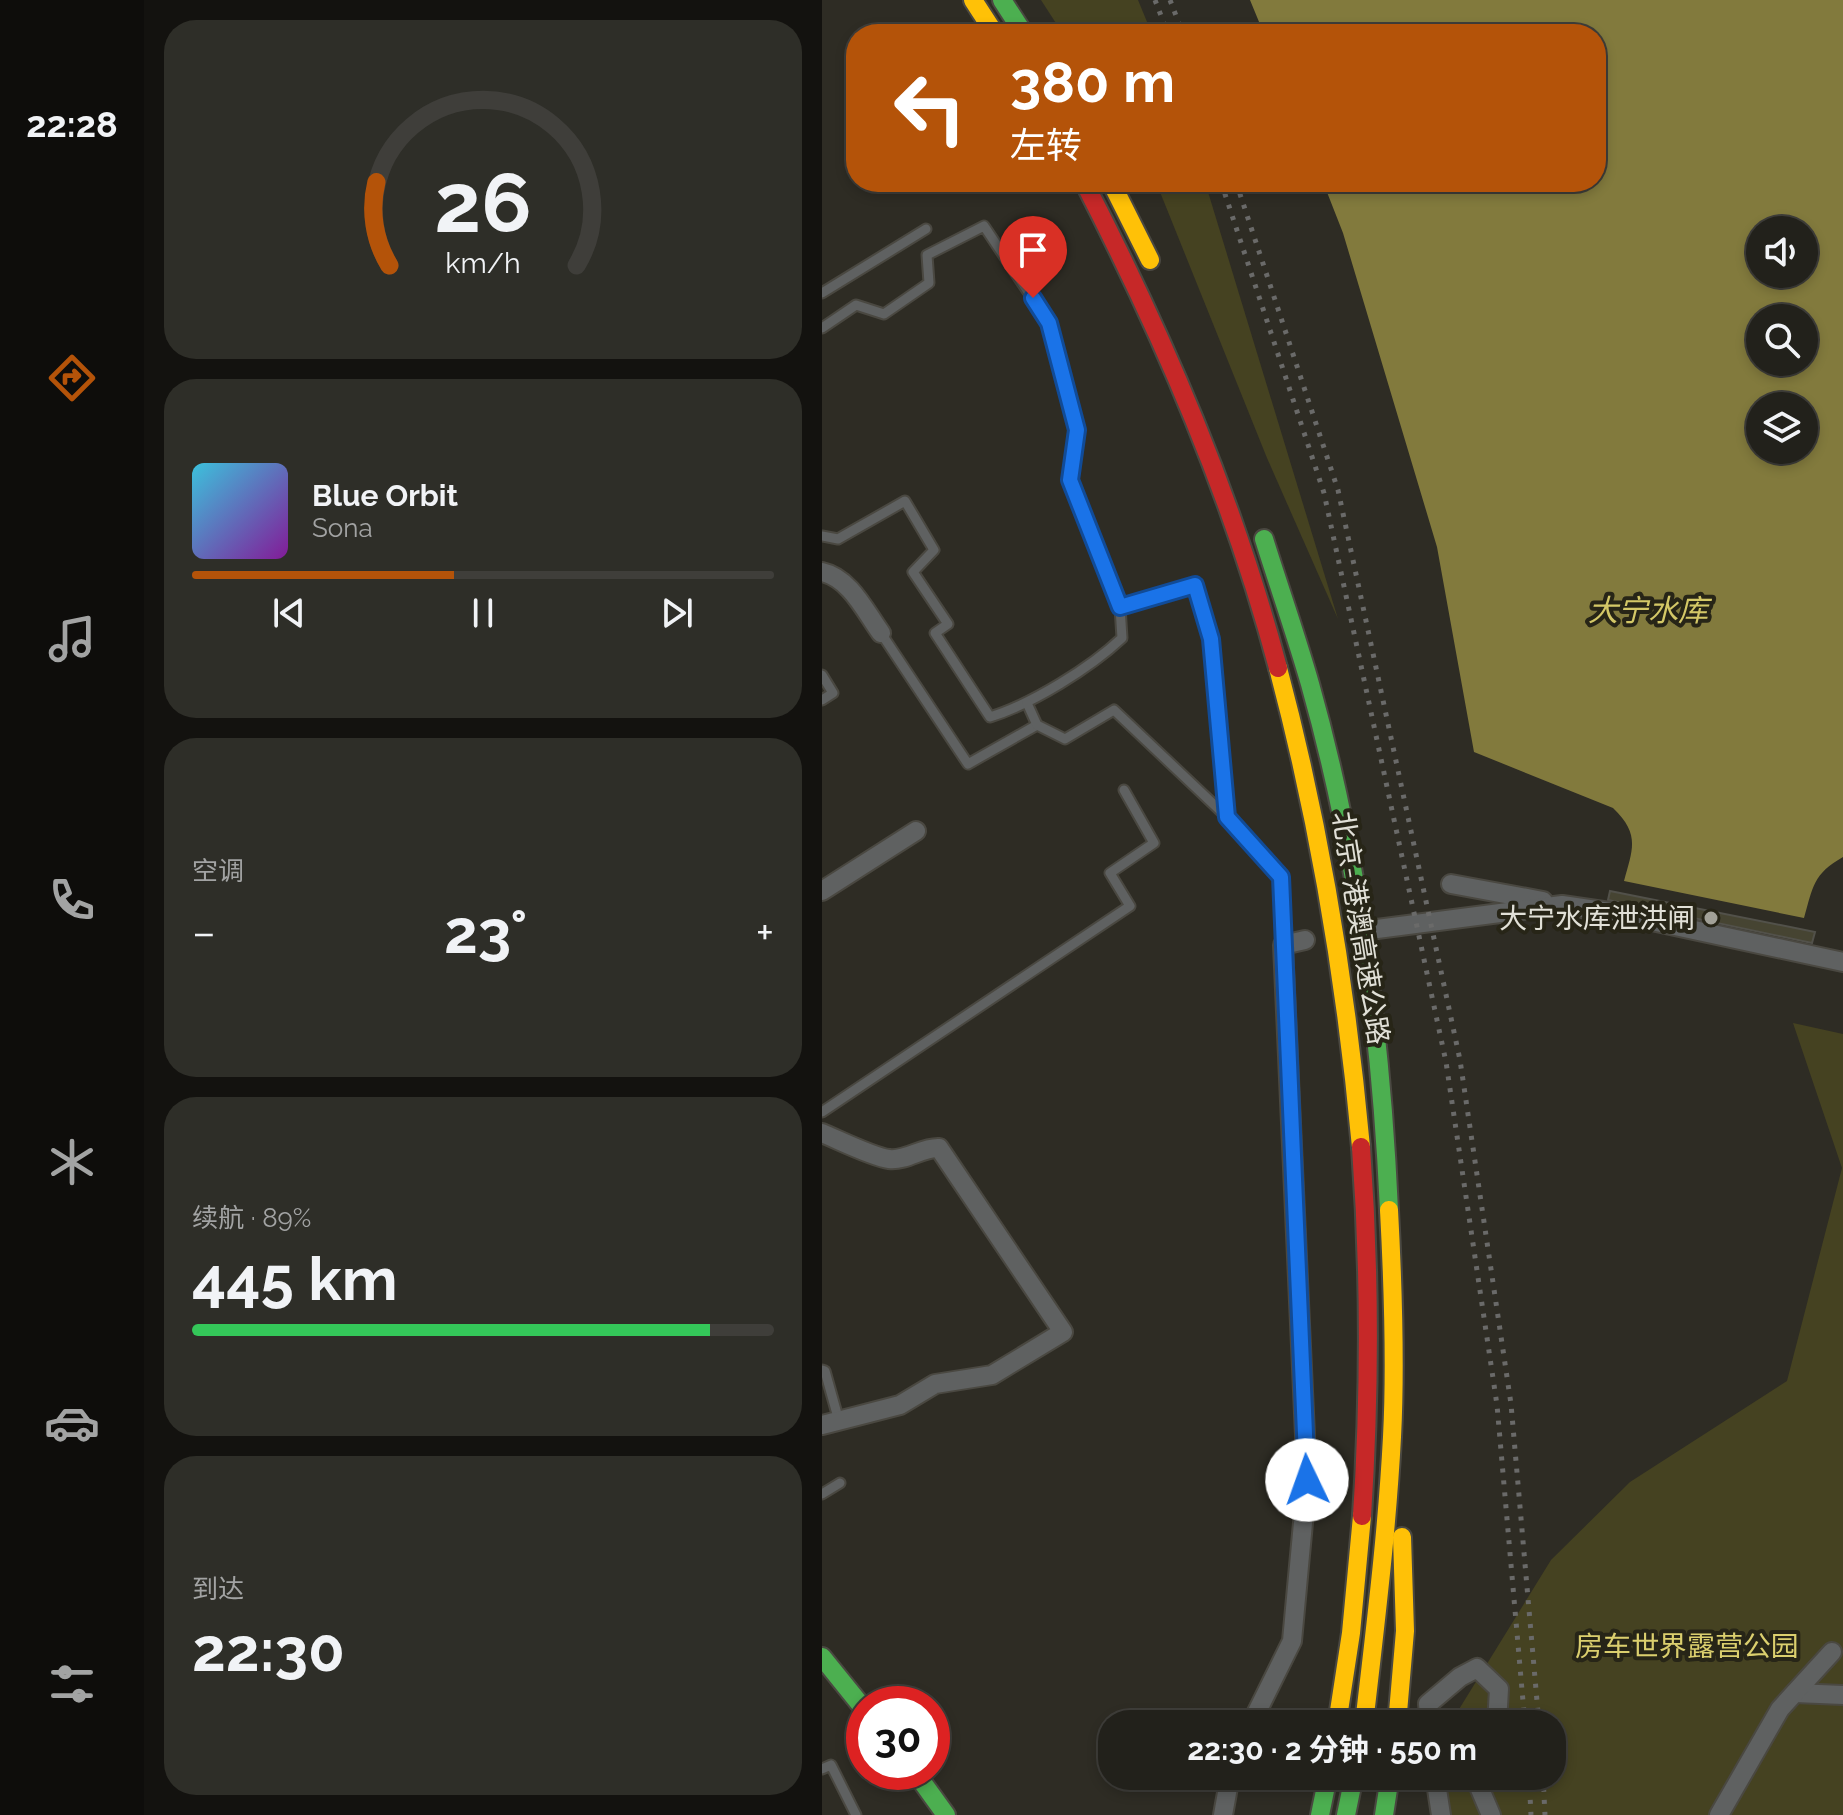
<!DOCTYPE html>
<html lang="zh">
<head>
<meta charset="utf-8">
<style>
	:root { --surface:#22211b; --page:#2e2e28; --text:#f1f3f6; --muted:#a2a3a3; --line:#3f3e3a; --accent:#b45309 }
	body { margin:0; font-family:Raleway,"Noto Sans SC",sans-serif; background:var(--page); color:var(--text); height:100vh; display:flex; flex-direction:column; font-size:30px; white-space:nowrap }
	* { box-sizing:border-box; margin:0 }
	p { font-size:26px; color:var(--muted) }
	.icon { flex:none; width:44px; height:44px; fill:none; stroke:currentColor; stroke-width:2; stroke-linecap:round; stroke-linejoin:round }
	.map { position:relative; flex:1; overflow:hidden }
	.panel { display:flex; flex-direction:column; gap:20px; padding:20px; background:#13120f; width:678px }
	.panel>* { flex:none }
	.hud { position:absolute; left:24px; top:24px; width:760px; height:168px; border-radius:32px; box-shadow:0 4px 12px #0003,0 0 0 2px var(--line); background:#b45309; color:#fff; overflow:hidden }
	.controls { position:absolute; left:924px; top:216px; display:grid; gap:16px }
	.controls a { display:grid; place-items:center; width:72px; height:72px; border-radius:50%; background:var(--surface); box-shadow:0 4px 12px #0003,0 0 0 2px var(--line); font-size:40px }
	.speed { position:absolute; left:24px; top:1686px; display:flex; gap:16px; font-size:40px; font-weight:700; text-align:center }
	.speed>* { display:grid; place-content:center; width:104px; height:104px; border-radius:50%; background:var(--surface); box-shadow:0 4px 12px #0003,0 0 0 2px var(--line); line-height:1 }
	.speed .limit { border:12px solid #d22; background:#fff; color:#111 }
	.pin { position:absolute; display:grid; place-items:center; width:68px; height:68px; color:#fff; margin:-82px -34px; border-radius:50% 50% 50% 0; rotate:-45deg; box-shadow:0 0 8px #0007 }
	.pin .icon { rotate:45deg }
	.me { position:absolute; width:88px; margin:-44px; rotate:357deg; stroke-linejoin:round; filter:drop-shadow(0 0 6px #0008) }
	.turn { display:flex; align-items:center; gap:28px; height:168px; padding:0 32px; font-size:36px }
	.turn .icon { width:104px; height:104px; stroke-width:2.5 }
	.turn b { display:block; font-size:56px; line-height:68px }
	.big { font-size:60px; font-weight:700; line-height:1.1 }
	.panel .widget { flex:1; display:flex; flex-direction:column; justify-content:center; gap:12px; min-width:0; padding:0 28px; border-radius:32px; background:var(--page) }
	.panel .dial { align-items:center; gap:0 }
	.dial svg { height:208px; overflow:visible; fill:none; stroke:var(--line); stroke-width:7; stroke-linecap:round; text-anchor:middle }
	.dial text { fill:var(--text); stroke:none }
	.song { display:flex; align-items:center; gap:24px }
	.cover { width:96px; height:96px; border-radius:12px; background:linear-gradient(135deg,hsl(190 70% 55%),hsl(290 70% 35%)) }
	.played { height:8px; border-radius:4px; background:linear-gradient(90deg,var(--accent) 45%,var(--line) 45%) }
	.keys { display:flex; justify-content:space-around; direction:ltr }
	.heat { display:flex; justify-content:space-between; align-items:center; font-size:44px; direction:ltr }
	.charge { height:12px; border-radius:6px; background:linear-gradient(90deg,#34c759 89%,var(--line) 0) }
	.trip { position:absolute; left:276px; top:1710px; width:468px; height:80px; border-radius:32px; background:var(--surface); box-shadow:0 4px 12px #0003,0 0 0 2px var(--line); font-weight:700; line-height:80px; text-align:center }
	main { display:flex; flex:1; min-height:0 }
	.tab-bar { display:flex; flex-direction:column; width:144px; justify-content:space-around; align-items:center; background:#0e0d0b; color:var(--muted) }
	.tab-bar .icon { width:56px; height:56px }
	.tab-bar .selected { color:var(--accent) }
	.tab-bar b { font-size:36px; color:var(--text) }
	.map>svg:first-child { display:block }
	.green { fill:#454221 }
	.water { fill:#827a3d; fill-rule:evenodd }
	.building { fill:#464432; stroke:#52514a; stroke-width:2 }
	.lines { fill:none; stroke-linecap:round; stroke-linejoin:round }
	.lane-casing { stroke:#4a4841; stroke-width:13 }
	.street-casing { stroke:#4a4841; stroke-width:22 }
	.fast-casing { stroke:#4a4841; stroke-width:22 }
	.slow-casing { stroke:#4a4841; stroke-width:22 }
	.jam-casing { stroke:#4a4841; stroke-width:22 }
	.lane { stroke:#5f6161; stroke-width:9 }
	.street { stroke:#5f6161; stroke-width:18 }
	.fast { stroke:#4caf50; stroke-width:18 }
	.slow { stroke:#ffc107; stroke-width:18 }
	.jam { stroke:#c62828; stroke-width:18 }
	.rail { stroke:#6a6a69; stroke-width:5; stroke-dasharray:4 8; stroke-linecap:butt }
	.route-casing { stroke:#114b97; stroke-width:20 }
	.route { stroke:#1a73e8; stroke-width:14 }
	.poi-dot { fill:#a2a198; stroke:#272517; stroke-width:3 }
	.labels { text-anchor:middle; stroke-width:8; stroke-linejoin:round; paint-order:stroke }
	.poi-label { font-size:28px; fill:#e1e0d7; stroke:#272517; text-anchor:end }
	.street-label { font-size:28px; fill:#e1e0d7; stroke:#272517 }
	.park-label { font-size:28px; fill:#dbcf6e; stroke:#272517 }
	.water-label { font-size:30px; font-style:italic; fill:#d4c867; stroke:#272517 }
</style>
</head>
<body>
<main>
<nav class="tab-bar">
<b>22:28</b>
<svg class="icon selected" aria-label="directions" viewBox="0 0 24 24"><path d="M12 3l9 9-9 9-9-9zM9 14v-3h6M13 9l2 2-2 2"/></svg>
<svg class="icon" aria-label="music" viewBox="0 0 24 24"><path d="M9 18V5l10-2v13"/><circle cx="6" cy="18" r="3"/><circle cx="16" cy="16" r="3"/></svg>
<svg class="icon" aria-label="phone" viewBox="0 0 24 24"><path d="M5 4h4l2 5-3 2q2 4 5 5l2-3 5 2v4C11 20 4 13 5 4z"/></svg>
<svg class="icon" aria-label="climate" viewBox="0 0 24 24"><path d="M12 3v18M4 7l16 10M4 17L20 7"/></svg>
<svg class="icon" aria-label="car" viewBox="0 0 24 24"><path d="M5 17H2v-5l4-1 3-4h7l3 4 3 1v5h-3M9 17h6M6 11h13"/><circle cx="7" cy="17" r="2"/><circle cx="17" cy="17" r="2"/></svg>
<svg class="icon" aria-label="filters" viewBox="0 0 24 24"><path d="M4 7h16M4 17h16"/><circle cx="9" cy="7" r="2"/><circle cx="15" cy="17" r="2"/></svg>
</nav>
<section class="panel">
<div class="widget dial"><svg viewBox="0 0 100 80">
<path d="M14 69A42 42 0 1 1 86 69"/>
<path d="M14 69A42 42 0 0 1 9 37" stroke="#b45309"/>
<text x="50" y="56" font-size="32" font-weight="700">26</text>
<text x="50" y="72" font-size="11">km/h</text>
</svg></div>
<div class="widget">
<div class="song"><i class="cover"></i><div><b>Blue Orbit</b><p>Sona</p></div></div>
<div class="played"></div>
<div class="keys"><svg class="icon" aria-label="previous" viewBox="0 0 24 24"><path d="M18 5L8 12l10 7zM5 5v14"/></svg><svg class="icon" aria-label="pause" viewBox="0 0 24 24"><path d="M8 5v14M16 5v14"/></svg><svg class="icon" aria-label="next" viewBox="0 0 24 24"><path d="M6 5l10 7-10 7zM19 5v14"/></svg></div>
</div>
<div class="widget"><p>空调</p>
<div class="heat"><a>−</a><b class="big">23°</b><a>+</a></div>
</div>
<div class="widget"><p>续航 · 89%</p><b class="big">445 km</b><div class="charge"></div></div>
<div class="widget"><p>到达</p><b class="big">22:30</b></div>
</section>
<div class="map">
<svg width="1021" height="1815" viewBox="0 0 1021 1815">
	<rect width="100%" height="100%" fill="#2e2c24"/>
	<g class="green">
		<path d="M 219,0 L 316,0 L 330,34 L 241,34 Z"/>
		<path d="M 334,182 L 383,182 L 516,619 L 445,458 Z"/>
		<path d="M 971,1023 L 1021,1034 L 1021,1815 L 608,1815 L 617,1776 L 730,1776 L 730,1724 L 630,1724 L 631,1719 L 729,1560 L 808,1482 L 965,1381 L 1020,1168 Z"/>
	</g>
	<path class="water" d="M 428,0 L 1021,0 L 1021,857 C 991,874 991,887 982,918 L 802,881 C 811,848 818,834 791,808 L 652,752 L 615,547 L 521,233 L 501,182 L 774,182 L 774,34 L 442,34 ZM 938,230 L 982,230 L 982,274 L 938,274 ZM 938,318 L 982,318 L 982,362 L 938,362 ZM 938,406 L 982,406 L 982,450 L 938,450 Z"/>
	<path class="building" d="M 788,891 L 993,932 L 990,943 L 786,900 Z"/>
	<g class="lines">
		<g class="lane-casing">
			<g id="lane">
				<path d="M 0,293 L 104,229"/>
				<path d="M 0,328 L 34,305 L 62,314 L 107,283 L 105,255 L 162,226 L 227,323 L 255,430 L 248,480 L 298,607 L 300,638 C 268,668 210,704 168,717 L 113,633 L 126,624 L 91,572 L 112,550 L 83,501 L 16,539 L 0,536"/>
				<path d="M 298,607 L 373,585 L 389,639 L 405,817"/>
				<path d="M 59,633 L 146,764 L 215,725"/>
				<path d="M 0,675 L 11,693 L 0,700"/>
				<path d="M 205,703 L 215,725 L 243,739 L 292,710 L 405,817 L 459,877 L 461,945"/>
				<path d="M 0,1112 L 308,906 L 288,873 L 332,843 L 302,790"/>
				<path d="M 0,1370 L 3,1371 L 17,1421"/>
				<path d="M 0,1494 L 18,1483"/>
				<path d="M 0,1769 L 9,1765 L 34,1815"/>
			</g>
		</g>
		<g class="street-casing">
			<g id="street">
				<path d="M 0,572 C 28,578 43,611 59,633"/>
				<path d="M 629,884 L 721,901"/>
				<path d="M 0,891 L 94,831"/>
				<path d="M 555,929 L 740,905 L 788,912 L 1021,962"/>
				<path d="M 0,1133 C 17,1140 51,1157 67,1159 C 85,1161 100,1147 117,1148 L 241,1332 L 170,1375 L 113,1384 L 78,1405 L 0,1425"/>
				<path d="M 973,1693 L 1021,1695"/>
				<path d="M 429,1724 L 470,1641 L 485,1480 L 461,945 L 483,940"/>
				<path d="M 608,1724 L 606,1704 L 638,1677 L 655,1668 L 677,1689 L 675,1724"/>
				<path d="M 613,1776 L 619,1815"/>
				<path d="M 659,1776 L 655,1782 L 669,1815"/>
				<path d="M 401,1815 L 408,1776"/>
				<path d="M 897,1815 L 958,1709 L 1010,1652"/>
			</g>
		</g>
		<g class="fast-casing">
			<g id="fast">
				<path d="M 180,0 L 202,34"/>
				<path d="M 442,539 C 457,587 474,635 488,684 C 536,854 559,1033 567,1210"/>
				<path d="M 0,1657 L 42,1709"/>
				<path d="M 93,1772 L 124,1815"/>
				<path d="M 498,1815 L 506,1776"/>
				<path d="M 524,1815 L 532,1776"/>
				<path d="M 562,1815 L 568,1776"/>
			</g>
		</g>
		<g class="slow-casing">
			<g id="slow">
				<path d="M 151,0 L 173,34"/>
				<path d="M 289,182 L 328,260"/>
				<path d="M 456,668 C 498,826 524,984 539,1147"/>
				<path d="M 515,1724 L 529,1633 L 540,1516"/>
				<path d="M 542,1724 C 553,1628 565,1533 570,1437 C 574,1361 571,1285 567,1210"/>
				<path d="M 575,1724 L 583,1631 L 580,1537"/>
			</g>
		</g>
		<g class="jam-casing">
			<g id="jam">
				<path d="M 262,182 C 342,338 411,498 456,668"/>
				<path d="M 539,1147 C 548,1270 548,1393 540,1516"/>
			</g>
		</g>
		<use href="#lane" class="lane"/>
		<use href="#street" class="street"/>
		<use href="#fast" class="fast"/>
		<use href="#slow" class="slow"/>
		<use href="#jam" class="jam"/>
		<g class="rail">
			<path d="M 333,0 L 346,34"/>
			<path d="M 348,0 L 361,34"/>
			<path d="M 399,182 L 502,493 L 624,1062 L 675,1405 L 703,1724"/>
			<path d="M 414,182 L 516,490 L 638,1060 L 689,1404 L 717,1724"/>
			<path d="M 707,1776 L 709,1815"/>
			<path d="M 721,1776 L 723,1815"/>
		</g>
	</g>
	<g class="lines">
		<g class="route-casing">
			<path id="route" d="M 211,298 L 227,323 L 255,430 L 248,480 L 298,607 L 373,585 L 389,639 L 405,817 L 459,877 L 485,1480"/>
		</g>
		<use href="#route" class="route"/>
	</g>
	<circle class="poi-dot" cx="889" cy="918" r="8"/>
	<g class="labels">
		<g class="poi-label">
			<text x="873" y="928">大宁水库泄洪闸</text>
		</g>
		<g class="street-label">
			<text transform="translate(539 928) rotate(81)" y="10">北京-港澳高速公路</text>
		</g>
		<g class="park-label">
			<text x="865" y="1656">房车世界露营公园</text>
		</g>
		<g class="water-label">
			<text x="826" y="621">大宁水库</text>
		</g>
	</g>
</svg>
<div class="controls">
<a><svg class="icon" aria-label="sound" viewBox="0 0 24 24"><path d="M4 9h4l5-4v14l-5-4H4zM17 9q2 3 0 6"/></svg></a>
<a><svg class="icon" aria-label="search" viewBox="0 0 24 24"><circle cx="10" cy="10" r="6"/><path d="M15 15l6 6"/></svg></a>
<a><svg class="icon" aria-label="layers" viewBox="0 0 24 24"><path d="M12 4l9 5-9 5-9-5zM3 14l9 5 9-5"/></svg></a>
</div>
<div class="speed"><div class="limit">30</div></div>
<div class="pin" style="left:211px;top:298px;background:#d93025"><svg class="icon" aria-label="arrive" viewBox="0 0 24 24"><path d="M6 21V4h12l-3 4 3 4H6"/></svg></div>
<svg class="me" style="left:485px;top:1480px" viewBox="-20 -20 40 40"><circle r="19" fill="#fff"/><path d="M0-13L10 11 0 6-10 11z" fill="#1a73e8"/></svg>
<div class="trip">22:30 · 2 分钟 · 550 m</div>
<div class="hud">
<div class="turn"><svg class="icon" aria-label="left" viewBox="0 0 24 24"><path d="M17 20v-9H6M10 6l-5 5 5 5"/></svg><div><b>380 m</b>左转</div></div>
</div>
</div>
</main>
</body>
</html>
